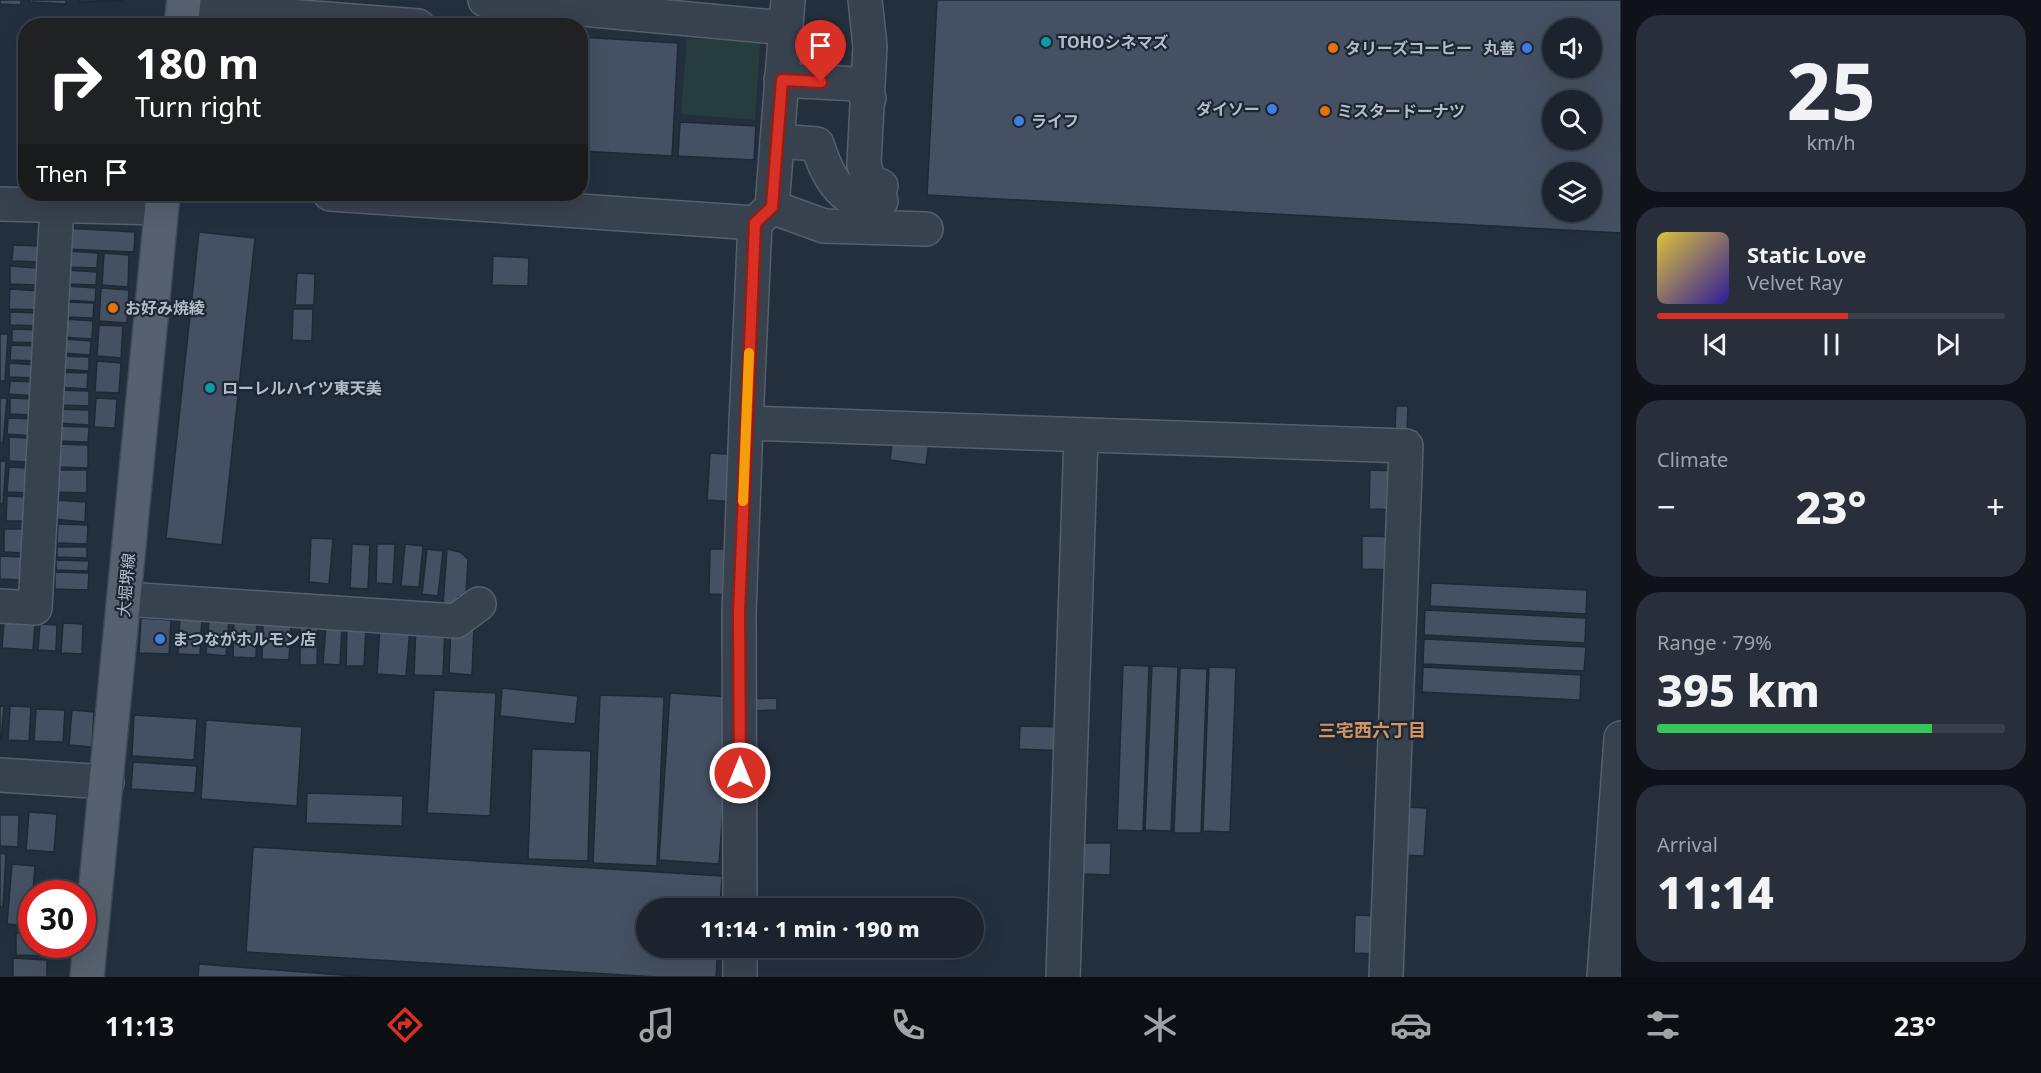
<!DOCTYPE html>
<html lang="en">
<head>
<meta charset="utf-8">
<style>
	:root { --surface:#1b232e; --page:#282f3a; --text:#f1f3f6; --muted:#a0a4aa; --line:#39404a; --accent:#d93025 }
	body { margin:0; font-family:"Noto Sans","Noto Sans JP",sans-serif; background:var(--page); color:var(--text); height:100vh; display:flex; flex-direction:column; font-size:22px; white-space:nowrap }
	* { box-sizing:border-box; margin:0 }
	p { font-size:20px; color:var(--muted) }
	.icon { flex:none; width:33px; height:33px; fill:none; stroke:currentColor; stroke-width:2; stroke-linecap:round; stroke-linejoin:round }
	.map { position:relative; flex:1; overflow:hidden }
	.details { display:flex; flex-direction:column; gap:15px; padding:15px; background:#0f1319; width:420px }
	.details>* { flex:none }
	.top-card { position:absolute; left:18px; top:18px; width:570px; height:183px; border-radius:24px; box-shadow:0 6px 24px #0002,0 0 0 2px var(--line); background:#202124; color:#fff; overflow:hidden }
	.buttons { position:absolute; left:1542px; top:18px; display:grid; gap:12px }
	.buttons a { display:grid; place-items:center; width:60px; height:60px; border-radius:50%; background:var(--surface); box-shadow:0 6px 24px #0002,0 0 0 2px var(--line); font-size:30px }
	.speed { position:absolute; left:18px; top:880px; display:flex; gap:12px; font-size:30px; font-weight:700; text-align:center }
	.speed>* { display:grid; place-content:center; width:78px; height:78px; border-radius:50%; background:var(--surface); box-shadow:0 6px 24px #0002,0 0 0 2px var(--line); line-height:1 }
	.speed .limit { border:9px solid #d22; background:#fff; color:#111 }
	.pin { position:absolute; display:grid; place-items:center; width:51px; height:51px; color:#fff; margin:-62px -26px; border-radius:50% 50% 50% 0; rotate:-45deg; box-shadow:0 0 6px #0007 }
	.pin .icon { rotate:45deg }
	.me { position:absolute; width:66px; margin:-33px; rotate:0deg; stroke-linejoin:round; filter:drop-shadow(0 0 4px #0008) }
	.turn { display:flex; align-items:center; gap:21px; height:126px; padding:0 18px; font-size:27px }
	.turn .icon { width:78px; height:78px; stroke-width:2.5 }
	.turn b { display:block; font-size:42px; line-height:51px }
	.then { display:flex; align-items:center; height:57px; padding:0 18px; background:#0003; gap:12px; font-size:22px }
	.big { font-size:45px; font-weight:800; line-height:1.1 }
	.details .tile { flex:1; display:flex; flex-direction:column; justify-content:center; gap:9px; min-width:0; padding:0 21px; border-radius:24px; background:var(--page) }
	.details .dial { align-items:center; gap:0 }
	.dial b { font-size:78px; line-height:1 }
	.song { display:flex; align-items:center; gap:18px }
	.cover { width:72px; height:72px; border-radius:9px; background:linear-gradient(135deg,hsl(50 70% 55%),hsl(250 70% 35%)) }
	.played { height:6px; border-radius:3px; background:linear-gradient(90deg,var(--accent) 55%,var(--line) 55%) }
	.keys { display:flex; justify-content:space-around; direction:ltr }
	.heat { display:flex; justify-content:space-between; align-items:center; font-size:33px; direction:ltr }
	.charge { height:9px; border-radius:4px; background:linear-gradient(90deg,#34c759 79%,var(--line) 0) }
	.trip { position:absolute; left:636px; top:898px; width:348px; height:60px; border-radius:30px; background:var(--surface); box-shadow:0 6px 24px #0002,0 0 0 2px var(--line); font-weight:800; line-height:60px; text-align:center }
	.dock { display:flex; height:96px; justify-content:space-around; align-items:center; background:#0b0e12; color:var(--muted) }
	.dock .icon { width:42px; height:42px }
	.dock .active { color:var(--accent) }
	.dock b { font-size:27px; color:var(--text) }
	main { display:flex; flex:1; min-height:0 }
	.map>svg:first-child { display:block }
	.green { fill:#263c3f }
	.building { fill:#455162; stroke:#1f2835; stroke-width:1.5; fill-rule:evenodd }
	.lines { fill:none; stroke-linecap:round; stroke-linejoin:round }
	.minor-casing { stroke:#565f6c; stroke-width:36 }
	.major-casing { stroke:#414a57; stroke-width:36 }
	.minor { stroke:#38414e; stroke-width:33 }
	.major { stroke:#56606e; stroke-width:33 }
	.route-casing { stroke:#8d1f18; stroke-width:15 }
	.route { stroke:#d93025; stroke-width:10 }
	.slow { stroke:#f59e0b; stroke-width:10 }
	.culture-dot { fill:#0f9aa8; stroke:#1d2633; stroke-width:2 }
	.food-dot { fill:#e8710a; stroke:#1d2633; stroke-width:2 }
	.shop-dot { fill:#3f7fe0; stroke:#1d2633; stroke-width:2 }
	.labels { text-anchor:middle; stroke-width:4.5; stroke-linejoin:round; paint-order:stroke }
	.poi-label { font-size:16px; font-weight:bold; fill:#b4bcc9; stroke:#1d2633; text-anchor:start }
	.street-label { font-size:16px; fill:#b4bcc9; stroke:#1d2633 }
	.neighbourhood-label { font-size:18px; font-weight:bold; fill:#d59563; stroke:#1d2633 }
</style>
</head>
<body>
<main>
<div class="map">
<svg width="1621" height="977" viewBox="0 0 1621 977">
	<rect width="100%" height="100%" fill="#242f3e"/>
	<path class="green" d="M 687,38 L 760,43 L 755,120 L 681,114 Z"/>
	<g class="building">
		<path d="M 0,0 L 21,0 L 21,5 L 0,4 Z"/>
		<path d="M 29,0 L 66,0 L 66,4 L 29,2 Z"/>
		<path d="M 79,0 L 123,0 L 123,1 L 79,2 Z"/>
		<path d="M 937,0 L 1621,0 L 1621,233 L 927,195 ZM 1552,28 L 1592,28 L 1592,68 L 1552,68 ZM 1552,100 L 1592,100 L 1592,140 L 1552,140 ZM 1552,172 L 1592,172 L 1592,212 L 1552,212 Z"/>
		<path d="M 580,37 L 678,43 L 672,156 L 580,151 Z"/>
		<path d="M 680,122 L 756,126 L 754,160 L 678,156 Z"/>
		<path d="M 66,228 L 135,232 L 134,252 L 65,249 Z"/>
		<path d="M 199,232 L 255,238 L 222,545 L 166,538 Z"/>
		<path d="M 13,245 L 39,246 L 39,262 L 12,261 Z"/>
		<path d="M 67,251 L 98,253 L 97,268 L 66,267 Z"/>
		<path d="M 104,253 L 129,255 L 128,287 L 102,285 Z"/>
		<path d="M 493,256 L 529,258 L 528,286 L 492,285 Z"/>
		<path d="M 10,266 L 37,268 L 36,285 L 10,284 Z"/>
		<path d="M 66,270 L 97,272 L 96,285 L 65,284 Z"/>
		<path d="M 297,273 L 315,274 L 314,305 L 295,305 Z"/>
		<path d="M 66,286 L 96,288 L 95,302 L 65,300 Z"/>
		<path d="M 101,288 L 129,290 L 127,323 L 99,321 Z"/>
		<path d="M 10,289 L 42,291 L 41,310 L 9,309 Z"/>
		<path d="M 66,302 L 94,303 L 93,318 L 65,317 Z"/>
		<path d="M 293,309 L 313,309 L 312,341 L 292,340 Z"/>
		<path d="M 10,312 L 40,313 L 40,326 L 10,325 Z"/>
		<path d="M 64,319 L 93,321 L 92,339 L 63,337 Z"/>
		<path d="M 99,325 L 123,326 L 121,358 L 97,356 Z"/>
		<path d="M 12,329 L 40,330 L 40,343 L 12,342 Z"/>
		<path d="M 0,334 L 8,334 L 5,381 L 0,381 Z"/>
		<path d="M 62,339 L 91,341 L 90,355 L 61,353 Z"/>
		<path d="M 11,345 L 38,346 L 37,361 L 10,360 Z"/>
		<path d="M 60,356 L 89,357 L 89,371 L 60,369 Z"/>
		<path d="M 97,361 L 121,363 L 119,393 L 95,392 Z"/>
		<path d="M 9,363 L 36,365 L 35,378 L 9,377 Z"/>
		<path d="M 59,372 L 88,373 L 87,389 L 58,387 Z"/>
		<path d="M 10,381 L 36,382 L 35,396 L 9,394 Z"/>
		<path d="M 58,390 L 89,391 L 89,406 L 57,405 Z"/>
		<path d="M 0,398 L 7,398 L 3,443 L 0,442 Z"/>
		<path d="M 10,398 L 34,399 L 34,415 L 10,414 Z"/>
		<path d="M 96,398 L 117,399 L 115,428 L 94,427 Z"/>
		<path d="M 1396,406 L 1408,406 L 1407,432 L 1395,431 Z"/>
		<path d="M 56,409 L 89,410 L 89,425 L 55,423 Z"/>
		<path d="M 8,418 L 34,419 L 33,436 L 7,434 Z"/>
		<path d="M 53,426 L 89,427 L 88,442 L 53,441 Z"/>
		<path d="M 893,436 L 929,441 L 926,465 L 890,460 Z"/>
		<path d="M 9,437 L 29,438 L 29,462 L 9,461 Z"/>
		<path d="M 57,444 L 88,445 L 88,468 L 56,467 Z"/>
		<path d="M 710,453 L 741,455 L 737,502 L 707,500 Z"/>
		<path d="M 0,461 L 6,461 L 3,504 L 0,504 Z"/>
		<path d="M 9,467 L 28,468 L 26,493 L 7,492 Z"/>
		<path d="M 53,470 L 87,470 L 87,493 L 53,492 Z"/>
		<path d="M 1370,470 L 1401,471 L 1400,510 L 1369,509 Z"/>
		<path d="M 7,496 L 27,497 L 26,521 L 6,521 Z"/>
		<path d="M 55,500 L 86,502 L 85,522 L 53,519 Z"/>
		<path d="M 58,524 L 88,525 L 87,544 L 57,543 Z"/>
		<path d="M 4,529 L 26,529 L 25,553 L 4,552 Z"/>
		<path d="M 1362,536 L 1397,537 L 1397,570 L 1362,569 Z"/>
		<path d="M 311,538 L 333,539 L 329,584 L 309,582 Z"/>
		<path d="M 352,544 L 370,545 L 368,589 L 350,588 Z"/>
		<path d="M 377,544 L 395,544 L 393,584 L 376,583 Z"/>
		<path d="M 405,544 L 423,546 L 419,587 L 401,586 Z"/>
		<path d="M 57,547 L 87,547 L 87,558 L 57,557 Z"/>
		<path d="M 427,549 L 443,551 L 438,596 L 422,594 Z"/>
		<path d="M 447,549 L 460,552 L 468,559 L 466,595 L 458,597 L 459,606 L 443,605 Z"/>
		<path d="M 710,549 L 737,549 L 736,595 L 709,594 Z"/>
		<path d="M 0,556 L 24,557 L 23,580 L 0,579 Z"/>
		<path d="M 56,560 L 89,561 L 88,571 L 56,570 Z"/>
		<path d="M 55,572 L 89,573 L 88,590 L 55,589 Z"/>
		<path d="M 1431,583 L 1587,590 L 1586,614 L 1430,606 Z"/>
		<path d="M 1425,610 L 1586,618 L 1585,643 L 1424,635 Z"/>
		<path d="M 180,616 L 202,617 L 200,655 L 178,654 Z"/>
		<path d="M 141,618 L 171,620 L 169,654 L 139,653 Z"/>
		<path d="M 209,619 L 229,621 L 226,656 L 206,654 Z"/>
		<path d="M 234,621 L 257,622 L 256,658 L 233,657 Z"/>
		<path d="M 4,622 L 35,624 L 33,650 L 2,648 Z"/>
		<path d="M 300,622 L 318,622 L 317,665 L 300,665 Z"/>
		<path d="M 63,623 L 83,624 L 82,654 L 61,653 Z"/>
		<path d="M 40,624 L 57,625 L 56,651 L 38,650 Z"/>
		<path d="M 326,624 L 342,625 L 340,665 L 323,664 Z"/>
		<path d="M 416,624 L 445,625 L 443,676 L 414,675 Z"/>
		<path d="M 263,625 L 291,626 L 289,660 L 262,659 Z"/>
		<path d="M 451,625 L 474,627 L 472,675 L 449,673 Z"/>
		<path d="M 347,626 L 366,627 L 364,666 L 346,666 Z"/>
		<path d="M 380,626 L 410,628 L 406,676 L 377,674 Z"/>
		<path d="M 1424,639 L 1586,647 L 1584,671 L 1423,664 Z"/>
		<path d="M 1123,665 L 1149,666 L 1143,831 L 1117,830 Z"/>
		<path d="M 1152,666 L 1178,667 L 1171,831 L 1145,830 Z"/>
		<path d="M 1209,667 L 1236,668 L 1230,832 L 1203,831 Z"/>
		<path d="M 1423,667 L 1581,675 L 1580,700 L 1422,692 Z"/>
		<path d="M 1180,668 L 1207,669 L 1201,833 L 1174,833 Z"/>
		<path d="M 502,688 L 578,696 L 575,724 L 500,716 Z"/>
		<path d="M 434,690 L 496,693 L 490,816 L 427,813 Z"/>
		<path d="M 670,693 L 731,697 L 719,864 L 659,860 Z"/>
		<path d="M 600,695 L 664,697 L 657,866 L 593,863 Z"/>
		<path d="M 777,698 L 777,710 L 751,711 L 750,699 Z"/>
		<path d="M 0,706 L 4,706 L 1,741 L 0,741 Z"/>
		<path d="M 10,706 L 31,707 L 29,741 L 8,740 Z"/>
		<path d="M 36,709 L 65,710 L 63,742 L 34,741 Z"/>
		<path d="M 72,710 L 94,712 L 92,747 L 69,745 Z"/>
		<path d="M 134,715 L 197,719 L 194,760 L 132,756 Z"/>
		<path d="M 206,720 L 302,727 L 297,806 L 201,799 Z"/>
		<path d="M 1020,726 L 1069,727 L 1068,751 L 1019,749 Z"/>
		<path d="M 532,749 L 591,751 L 588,861 L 528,859 Z"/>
		<path d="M 133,762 L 197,766 L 195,793 L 131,789 Z"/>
		<path d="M 307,793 L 403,796 L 402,826 L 306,823 Z"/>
		<path d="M 1405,807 L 1427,808 L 1424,856 L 1402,855 Z"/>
		<path d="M 29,812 L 57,814 L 54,852 L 26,850 Z"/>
		<path d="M 0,815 L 19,815 L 18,847 L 0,846 Z"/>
		<path d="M 1083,843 L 1111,843 L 1110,875 L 1083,874 Z"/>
		<path d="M 253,847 L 722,876 L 720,909 L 646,909 L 646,948 L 718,948 L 716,977 L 657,977 L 246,952 Z"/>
		<path d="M 0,853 L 6,854 L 3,907 L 0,907 Z"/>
		<path d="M 12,864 L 35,866 L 30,926 L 7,924 Z"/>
		<path d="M 759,901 L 787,901 L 786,909 L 759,909 Z"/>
		<path d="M 1355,915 L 1382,916 L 1381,954 L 1354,953 Z"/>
		<path d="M 16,933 L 32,933 L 32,945 L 51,945 L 50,956 L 16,955 Z"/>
		<path d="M 13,958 L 47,960 L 47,977 L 13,977 Z"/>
		<path d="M 199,964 L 367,977 L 198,977 Z"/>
	</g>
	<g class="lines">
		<g class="minor-casing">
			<g id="minor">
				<path d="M 485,0 L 786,28"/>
				<path d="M 865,0 L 870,46 L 864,164 L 869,181 L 881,186"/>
				<path d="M 183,8 L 418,26"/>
				<path d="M 781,80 L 857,84 L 869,98"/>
				<path d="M 777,141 L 817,144 C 823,163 834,191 853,198 C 861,202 872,200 881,201"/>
				<path d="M 330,194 L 755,223 L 772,207 L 788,0"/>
				<path d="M 0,204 L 161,208"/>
				<path d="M 772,207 L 824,226 L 926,229"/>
				<path d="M 746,423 L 755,223"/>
				<path d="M 125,599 L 456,621 L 479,604"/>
				<path d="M 0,606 L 35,608 L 57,206"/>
				<path d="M 0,775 L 107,782"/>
				<path d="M 740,909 L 739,613 L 746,423 L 1406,446 L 1386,977"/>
				<path d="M 740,948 L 740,977"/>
				<path d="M 1063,977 L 1081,436"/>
				<path d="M 1604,977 L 1621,738"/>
			</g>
		</g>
		<g class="major-casing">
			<g id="major">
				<path d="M 181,26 L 184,0"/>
				<path d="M 87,977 L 163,194"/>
			</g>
		</g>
		<use href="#minor" class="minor"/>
		<use href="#major" class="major"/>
	</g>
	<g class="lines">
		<g class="route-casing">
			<path id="route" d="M 740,773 L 739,613 L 755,223 L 772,207 L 782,80 L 821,82"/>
		</g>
		<use href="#route" class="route"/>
		<path class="slow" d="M 743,501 L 749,353"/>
	</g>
	<g class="culture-dot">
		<circle cx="1046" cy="42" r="6"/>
		<circle cx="210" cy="388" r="6"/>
	</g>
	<g class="food-dot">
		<circle cx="1333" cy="48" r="6"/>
		<circle cx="1325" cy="111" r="6"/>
		<circle cx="113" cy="308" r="6"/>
	</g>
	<g class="shop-dot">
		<circle cx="1527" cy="48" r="6"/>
		<circle cx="1272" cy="109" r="6"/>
		<circle cx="1019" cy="121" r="6"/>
		<circle cx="160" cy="639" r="6"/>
	</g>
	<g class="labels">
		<g class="poi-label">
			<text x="1058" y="48">TOHOシネマズ</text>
			<text x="1345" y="54">タリーズコーヒー</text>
			<text x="1515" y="54" text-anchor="end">丸善</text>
			<text x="1260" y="115" text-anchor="end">ダイソー</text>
			<text x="1337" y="117">ミスタードーナツ</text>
			<text x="1031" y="127">ライフ</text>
			<text x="125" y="314">お好み焼綾</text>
			<text x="222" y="394">ローレルハイツ東天美</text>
			<text x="172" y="645">まつながホルモン店</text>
		</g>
		<g class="street-label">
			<text transform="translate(126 585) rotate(-85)" y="6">大堀堺線</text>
		</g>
		<g class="neighbourhood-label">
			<text x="1372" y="737">三宅西六丁目</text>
		</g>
	</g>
</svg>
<div class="buttons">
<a><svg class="icon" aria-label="sound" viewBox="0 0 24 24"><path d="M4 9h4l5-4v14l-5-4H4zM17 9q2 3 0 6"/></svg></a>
<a><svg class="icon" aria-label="search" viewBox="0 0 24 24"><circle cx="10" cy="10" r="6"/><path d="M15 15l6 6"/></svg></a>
<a><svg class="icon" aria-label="layers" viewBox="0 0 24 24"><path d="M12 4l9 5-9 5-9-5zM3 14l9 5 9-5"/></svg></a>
</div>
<div class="speed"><div class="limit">30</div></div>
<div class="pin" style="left:821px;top:82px;background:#d93025"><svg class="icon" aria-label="arrive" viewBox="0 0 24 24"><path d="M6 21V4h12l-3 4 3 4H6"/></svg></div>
<svg class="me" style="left:740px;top:773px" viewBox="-20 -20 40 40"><circle r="17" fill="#d93025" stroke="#fff" stroke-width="3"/><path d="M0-11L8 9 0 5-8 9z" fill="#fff"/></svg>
<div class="trip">11:14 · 1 min · 190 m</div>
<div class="top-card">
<div class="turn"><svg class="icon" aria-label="right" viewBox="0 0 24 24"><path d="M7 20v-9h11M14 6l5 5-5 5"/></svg><div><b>180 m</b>Turn right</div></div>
<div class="then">Then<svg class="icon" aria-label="arrive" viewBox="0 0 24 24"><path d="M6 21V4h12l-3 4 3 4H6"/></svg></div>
</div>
</div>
<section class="details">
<div class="tile dial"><b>25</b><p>km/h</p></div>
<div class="tile">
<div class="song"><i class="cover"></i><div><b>Static Love</b><p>Velvet Ray</p></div></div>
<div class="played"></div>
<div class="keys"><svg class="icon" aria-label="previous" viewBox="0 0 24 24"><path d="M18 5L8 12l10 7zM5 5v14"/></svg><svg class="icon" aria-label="pause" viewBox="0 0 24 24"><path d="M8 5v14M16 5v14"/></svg><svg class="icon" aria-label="next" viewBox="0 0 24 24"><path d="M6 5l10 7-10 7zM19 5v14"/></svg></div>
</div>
<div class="tile"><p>Climate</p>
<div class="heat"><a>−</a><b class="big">23°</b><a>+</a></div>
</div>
<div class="tile"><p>Range · 79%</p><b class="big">395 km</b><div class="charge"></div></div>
<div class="tile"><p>Arrival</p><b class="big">11:14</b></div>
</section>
</main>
<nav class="dock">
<b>11:13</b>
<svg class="icon active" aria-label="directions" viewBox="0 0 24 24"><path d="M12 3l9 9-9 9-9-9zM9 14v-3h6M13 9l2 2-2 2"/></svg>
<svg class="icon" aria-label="music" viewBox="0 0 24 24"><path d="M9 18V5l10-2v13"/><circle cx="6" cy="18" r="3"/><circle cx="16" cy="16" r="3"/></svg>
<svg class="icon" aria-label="phone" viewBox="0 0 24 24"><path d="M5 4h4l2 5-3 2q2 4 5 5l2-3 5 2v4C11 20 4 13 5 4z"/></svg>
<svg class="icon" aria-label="climate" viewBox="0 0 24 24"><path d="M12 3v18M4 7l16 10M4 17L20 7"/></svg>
<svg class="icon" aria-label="car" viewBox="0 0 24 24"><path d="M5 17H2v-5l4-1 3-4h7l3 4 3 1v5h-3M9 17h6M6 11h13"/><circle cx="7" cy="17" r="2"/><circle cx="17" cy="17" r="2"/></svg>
<svg class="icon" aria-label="filters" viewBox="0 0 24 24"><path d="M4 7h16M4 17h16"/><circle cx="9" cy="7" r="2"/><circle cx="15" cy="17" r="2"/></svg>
<b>23°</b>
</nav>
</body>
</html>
